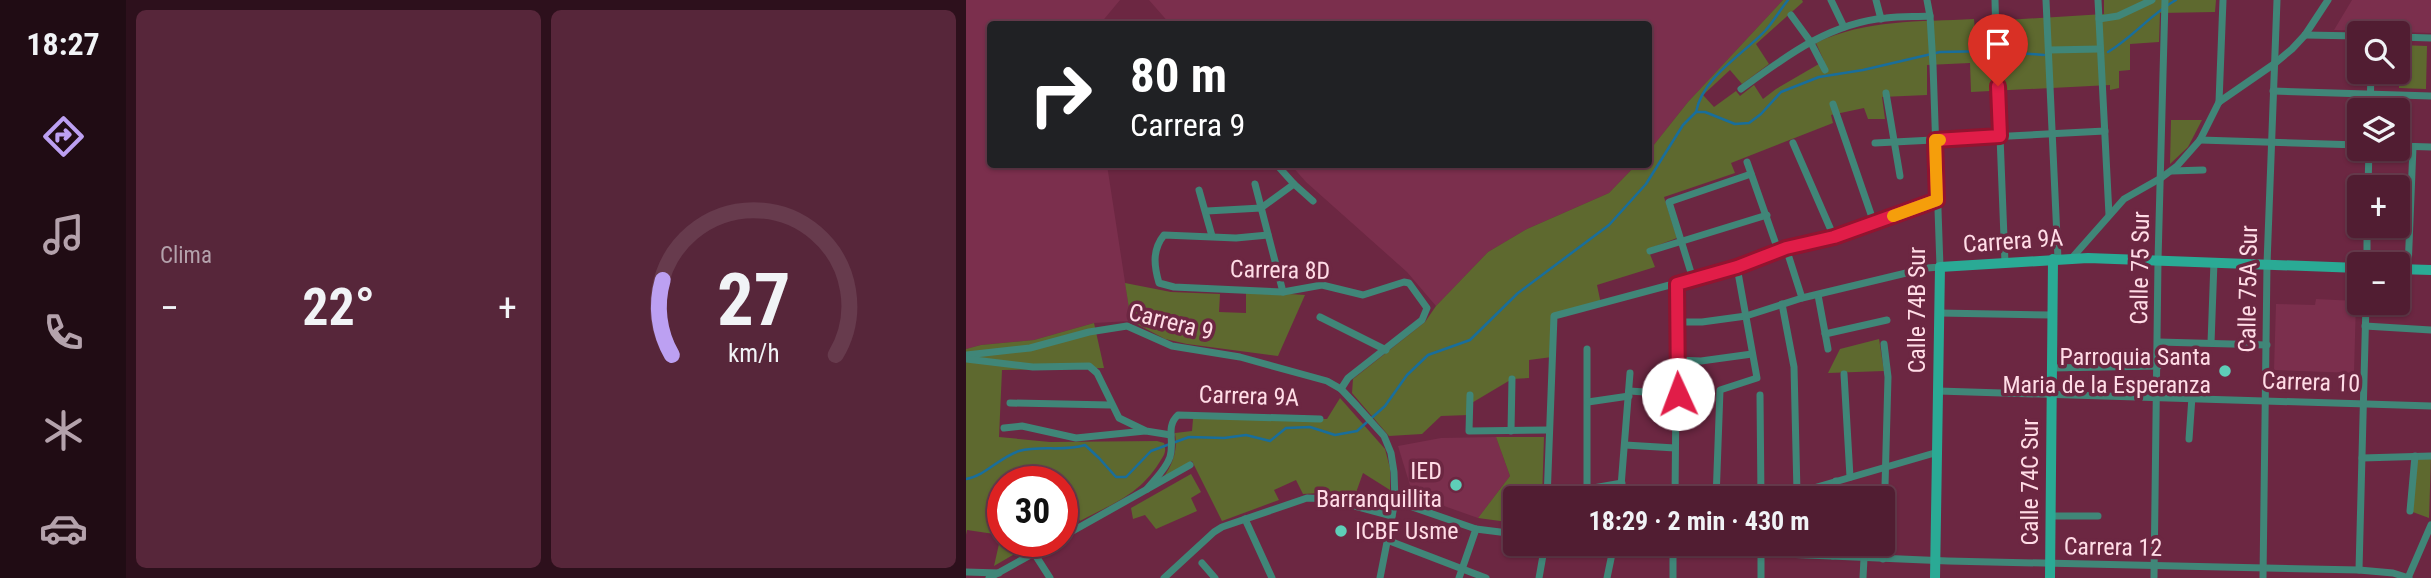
<!DOCTYPE html>
<html lang="es">
<head>
<meta charset="utf-8">
<style>
	:root { --surface:#511d32; --page:#57263a; --text:#f1f3f6; --muted:#b4a2ac; --line:#673b4d; --accent:#bca0f2 }
	body { margin:0; font-family:"Roboto Condensed",sans-serif; background:var(--page); color:var(--text); height:100vh; display:flex; flex-direction:column; font-size:26px; white-space:nowrap }
	* { box-sizing:border-box; margin:0 }
	p { font-size:23px; color:var(--muted) }
	.icon { flex:none; width:38px; height:38px; fill:none; stroke:currentColor; stroke-width:2; stroke-linecap:round; stroke-linejoin:round }
	.map { position:relative; flex:1; overflow:hidden }
	.side { display:flex; flex-direction:column; gap:10px; padding:10px; background:#2d101c; width:840px }
	.side>* { flex:none }
	.guide { position:absolute; left:21px; top:21px; width:665px; height:147px; border-radius:7px; box-shadow:0 2px 5px #0004,0 0 0 2px var(--line); background:#202124; color:#fff; overflow:hidden }
	.controls { position:absolute; left:1381px; top:21px; display:grid; gap:14px }
	.controls a { display:grid; place-items:center; width:63px; height:63px; border-radius:7px; background:var(--surface); box-shadow:0 2px 5px #0004,0 0 0 2px var(--line); font-size:35px }
	.speed { position:absolute; left:21px; top:466px; display:flex; gap:14px; font-size:35px; font-weight:700; text-align:center }
	.speed>* { display:grid; place-content:center; width:91px; height:91px; border-radius:50%; background:var(--surface); box-shadow:0 2px 5px #0004,0 0 0 2px var(--line); line-height:1 }
	.speed .limit { border:10px solid #d22; background:#fff; color:#111 }
	.pin { position:absolute; display:grid; place-items:center; width:60px; height:60px; color:#fff; margin:-72px -30px; border-radius:50% 50% 50% 0; rotate:-45deg; box-shadow:0 0 7px #0007 }
	.pin .icon { rotate:45deg }
	.me { position:absolute; width:77px; margin:-38px; rotate:358deg; stroke-linejoin:round; filter:drop-shadow(0 0 5px #0008) }
	.turn { display:flex; align-items:center; gap:24px; height:147px; padding:0 28px; font-size:32px }
	.turn .icon { width:91px; height:91px; stroke-width:2.5 }
	.turn b { display:block; font-size:49px; line-height:60px }
	.big { font-size:52px; font-weight:700; line-height:1.1 }
	.side .card { flex:1; display:flex; flex-direction:column; justify-content:center; gap:10px; min-width:0; padding:0 24px; border-radius:10px; background:var(--page) }
	.side .dial { align-items:center; gap:0 }
	.dial svg { height:182px; overflow:visible; fill:none; stroke:var(--line); stroke-width:7; stroke-linecap:round; text-anchor:middle }
	.dial text { fill:var(--text); stroke:none }
	.heat { display:flex; justify-content:space-between; align-items:center; font-size:38px; direction:ltr }
	.side .tiles { flex:1; display:grid; gap:10px; grid-template-columns:repeat(2,1fr) }
	.trip { position:absolute; left:537px; top:486px; width:392px; height:70px; border-radius:7px; background:var(--surface); box-shadow:0 2px 5px #0004,0 0 0 2px var(--line); font-weight:700; line-height:70px; text-align:center }
	main { display:flex; flex:1; min-height:0 }
	.dock { display:flex; flex-direction:column; width:126px; justify-content:space-around; align-items:center; background:#200c14; color:var(--muted) }
	.dock .icon { width:49px; height:49px }
	.dock .on { color:var(--accent) }
	.dock b { font-size:32px; color:var(--text) }
	.map>svg:first-child { display:block }
	.built { fill:#7b2f4d }
	.green { fill:#5e692f }
	.lines { fill:none; stroke-linecap:round; stroke-linejoin:round }
	.stream { stroke:#196e9b; stroke-width:2.5 }
	.street { stroke:#408678; stroke-width:7 }
	.secondary { stroke:#2aaa95; stroke-width:10 }
	.route-casing { stroke:#92132f; stroke-width:18 }
	.route { stroke:#e11d48; stroke-width:12 }
	.slow { stroke:#f59e0b; stroke-width:12 }
	.poi-dot { fill:#5eceb8; stroke:#6c2742; stroke-width:2.5 }
	.labels { text-anchor:middle; stroke-width:7; stroke-linejoin:round; paint-order:stroke }
	.street-label { font-size:24px; fill:#ffdce6; stroke:#6c2742 }
	.poi-label { font-size:24px; fill:#ffdce6; stroke:#6c2742; text-anchor:end }
</style>
</head>
<body>
<main>
<nav class="dock">
<b>18:27</b>
<svg class="icon on" aria-label="directions" viewBox="0 0 24 24"><path d="M12 3l9 9-9 9-9-9zM9 14v-3h6M13 9l2 2-2 2"/></svg>
<svg class="icon" aria-label="music" viewBox="0 0 24 24"><path d="M9 18V5l10-2v13"/><circle cx="6" cy="18" r="3"/><circle cx="16" cy="16" r="3"/></svg>
<svg class="icon" aria-label="phone" viewBox="0 0 24 24"><path d="M5 4h4l2 5-3 2q2 4 5 5l2-3 5 2v4C11 20 4 13 5 4z"/></svg>
<svg class="icon" aria-label="climate" viewBox="0 0 24 24"><path d="M12 3v18M4 7l16 10M4 17L20 7"/></svg>
<svg class="icon" aria-label="car" viewBox="0 0 24 24"><path d="M5 17H2v-5l4-1 3-4h7l3 4 3 1v5h-3M9 17h6M6 11h13"/><circle cx="7" cy="17" r="2"/><circle cx="17" cy="17" r="2"/></svg>
</nav>
<section class="side">
<div class="tiles">
<div class="card"><p>Clima</p>
<div class="heat"><a>−</a><b class="big">22°</b><a>+</a></div>
</div>
<div class="card dial"><svg viewBox="0 0 100 80">
<path d="M14 69A42 42 0 1 1 86 69"/>
<path d="M14 69A42 42 0 0 1 10 36" stroke="#bca0f2"/>
<text x="50" y="56" font-size="32" font-weight="700">27</text>
<text x="50" y="72" font-size="11">km/h</text>
</svg></div>
</div>
</section>
<div class="map">
<svg width="1465" height="578" viewBox="0 0 1465 578">
	<rect width="100%" height="100%" fill="#6c2742"/>
	<g class="built">
		<path d="M 0,0 L 154,0 L 134,24 L 24,24 L 24,164 L 141,165 L 165,321 L 128,323 L 68,340 L 15,345 L 0,349 Z"/>
		<path d="M 183,0 L 817,0 L 722,102 L 683,151 L 682,24 L 204,24 Z"/>
		<path d="M 1386,0 L 1465,0 L 1465,33 L 1368,30 Z"/>
		<path d="M 325,165 L 670,165 L 643,193 L 561,229 L 522,252 L 470,306 L 441,272 L 340,182 Z"/>
		<path d="M 1350,299 L 1390,301 L 1388,373 L 1308,370 L 1310,304 L 1349,305 Z"/>
		<path d="M 530,437 L 544,476 L 512,518 L 447,495 L 432,446 L 475,438 Z"/>
	</g>
	<g class="green">
		<path d="M 817,0 L 836,0 L 837,2 L 790,44 L 803,64 L 776,84 L 764,70 L 737,95 L 748,107 L 770,91 L 774,96 L 788,85 L 797,99 L 810,89 L 858,61 L 850,43 C 900,19 953,22 1008,19 L 1009,30 L 1024,30 L 1024,21 L 1138,14 L 1138,0 L 1250,0 L 1249,12 L 1194,13 L 1193,42 L 1164,44 L 1164,70 L 1153,71 L 1153,88 L 1144,90 L 1144,85 L 1005,92 L 1004,63 L 961,65 L 961,95 L 916,97 L 919,119 L 902,119 L 898,108 L 865,115 L 867,123 L 765,163 L 769,173 L 698,197 L 711,238 L 682,249 L 689,267 L 631,285 L 635,304 L 588,315 L 586,357 L 563,360 L 563,378 L 546,379 L 504,404 L 503,415 L 475,416 L 456,434 L 423,436 L 386,393 L 387,379 L 459,322 L 470,306 L 522,252 L 561,229 L 643,193 L 670,165 L 682,164 L 683,151 L 722,102 Z"/>
		<path d="M 1434,45 L 1461,46 L 1460,89 L 1433,88 Z"/>
		<path d="M 1205,120 L 1236,120 L 1222,147 L 1204,164 Z"/>
		<path d="M 159,283 L 205,292 L 254,294 L 253,312 L 280,313 L 280,291 L 339,295 L 312,356 L 221,344 L 199,339 L 165,321 Z"/>
		<path d="M 128,323 L 138,368 L 36,370 L 33,437 L 84,442 L 191,441 L 198,443 C 201,452 198,455 193,463 C 173,495 146,504 114,521 L 104,501 L 96,506 L 96,481 L 37,481 L 37,541 L 71,541 L 28,566 L 35,535 L 1,530 L 0,535 L 0,349 L 15,345 L 68,340 Z"/>
		<path d="M 913,339 L 918,371 L 862,373 L 874,349 Z"/>
		<path d="M 374,398 L 419,449 L 424,468 L 424,490 L 397,473 L 387,501 L 354,493 L 337,494 L 330,480 L 308,490 L 313,500 L 256,521 L 226,461 L 197,478 C 207,464 212,450 209,433 L 226,431 L 227,419 L 361,419 Z"/>
		<path d="M 530,437 L 578,437 L 576,499 L 550,499 L 549,523 L 512,518 L 544,476 Z"/>
		<path d="M 1449,456 L 1465,456 L 1463,518 L 1444,511 Z"/>
		<path d="M 225,474 L 235,492 L 225,498 L 231,511 L 190,529 L 179,515 L 167,519 L 165,508 Z"/>
	</g>
	<g class="lines">
		<g class="stream">
			<path d="M 1142,52 C 1167,37 1185,14 1210,0"/>
			<path d="M 730,112 C 737,77 775,56 799,31 C 808,21 814,10 822,0"/>
			<path d="M 0,479 C 19,476 34,457 53,451 C 75,445 98,452 119,445 L 133,458 L 150,477 L 160,477 L 185,451 L 223,437 L 258,438 L 280,435 L 304,441 L 320,428 L 344,427 L 369,435 L 391,431 L 419,406 L 441,375 L 462,355 L 504,340 L 552,293 L 643,225 L 680,184 L 717,125 L 730,112 L 739,112 L 769,124 L 783,123 L 795,114 L 815,92 L 853,77 L 897,70 L 974,52 L 1027,51 L 1078,55"/>
		</g>
		<g class="street">
			<path d="M 865,0 L 878,27"/>
			<path d="M 910,0 L 915,19"/>
			<path d="M 1029,0 L 1030,37"/>
			<path d="M 1080,0 L 1092,259"/>
			<path d="M 1132,0 L 1143,215"/>
			<path d="M 825,15 L 844,41 L 859,70"/>
			<path d="M 1133,19 L 1152,16 L 1186,0"/>
			<path d="M 1339,35 L 1393,36"/>
			<path d="M 1432,37 L 1465,38"/>
			<path d="M 1083,50 L 1134,49"/>
			<path d="M 1031,60 L 1039,263"/>
			<path d="M 775,89 C 819,57 863,23 920,18 C 935,16 950,17 964,16"/>
			<path d="M 1307,91 L 1465,96"/>
			<path d="M 920,93 L 934,176"/>
			<path d="M 1253,102 L 1257,0"/>
			<path d="M 867,104 L 908,223"/>
			<path d="M 1404,110 L 1405,72"/>
			<path d="M 1234,140 L 1393,145"/>
			<path d="M 827,143 L 868,237"/>
			<path d="M 909,143 L 1139,131"/>
			<path d="M 1432,146 L 1465,147"/>
			<path d="M 781,162 L 812,250"/>
			<path d="M 310,164 L 328,184 L 347,201"/>
			<path d="M 1206,171 L 1237,170"/>
			<path d="M 289,184 L 317,292"/>
			<path d="M 1402,187 L 1403,149"/>
			<path d="M 233,190 L 246,236"/>
			<path d="M 241,211 L 295,208 L 328,184"/>
			<path d="M 302,235 L 270,238 L 198,235 C 186,250 188,266 193,283 L 208,287 L 317,292 L 356,285 L 397,295 L 438,282 L 443,283 L 461,308 L 456,320 L 382,378 L 375,389"/>
			<path d="M 820,248 L 836,298"/>
			<path d="M 684,251 L 801,215"/>
			<path d="M 1105,259 L 1158,199 L 1195,178 L 1211,166 L 1234,140 L 1253,102 L 1308,64 L 1326,49 L 1339,35 L 1362,0"/>
			<path d="M 1401,264 L 1401,226"/>
			<path d="M 1442,269 L 1447,147"/>
			<path d="M 727,279 L 703,202 L 785,174"/>
			<path d="M 852,295 L 862,349"/>
			<path d="M 816,304 L 828,367 L 831,493"/>
			<path d="M 973,313 L 1086,315"/>
			<path d="M 354,317 L 420,350"/>
			<path d="M 711,322 L 736,322 L 780,316 L 836,298 L 961,268 L 974,267 L 967,65 L 964,16 L 961,0"/>
			<path d="M 1399,326 L 1465,330"/>
			<path d="M 859,334 L 921,320"/>
			<path d="M 1193,342 L 1301,345"/>
			<path d="M 1245,343 L 1248,262"/>
			<path d="M 621,349 L 621,489"/>
			<path d="M 0,355 L 64,348 L 123,332 L 161,326 L 206,346 L 274,357 L 361,381 L 375,389 L 391,406 L 418,436 L 425,453 L 428,472 L 429,501 L 414,578"/>
			<path d="M 0,359 L 67,367 L 123,366 L 131,373 L 153,418 L 180,431 L 205,435"/>
			<path d="M 710,360 L 735,361 L 786,354"/>
			<path d="M 1086,368 L 1192,366"/>
			<path d="M 878,374 L 884,477"/>
			<path d="M 663,391 L 711,394"/>
			<path d="M 972,391 L 1465,406"/>
			<path d="M 504,395 L 503,431 L 583,430"/>
			<path d="M 794,395 L 795,499"/>
			<path d="M 622,402 L 663,396"/>
			<path d="M 44,403 L 144,405"/>
			<path d="M 38,428 L 56,426 L 110,438 L 179,431"/>
			<path d="M 545,431 L 546,379"/>
			<path d="M 1223,439 L 1226,397"/>
			<path d="M 659,445 L 709,448"/>
			<path d="M 1396,458 L 1465,456"/>
			<path d="M 181,489 C 189,479 200,469 204,457 C 209,441 199,427 212,415 L 354,419"/>
			<path d="M 654,495 L 705,499"/>
			<path d="M 581,496 L 656,483"/>
			<path d="M 581,499 L 588,316 L 771,267 L 820,248 L 868,237 L 971,200"/>
			<path d="M 654,499 L 664,373"/>
			<path d="M 709,499 L 711,284"/>
			<path d="M 750,499 L 754,390 L 791,378 L 771,267"/>
			<path d="M 810,499 L 972,452"/>
			<path d="M 869,499 L 870,481"/>
			<path d="M 429,501 L 510,529 L 550,534"/>
			<path d="M 1444,511 L 1449,456"/>
			<path d="M 1085,516 L 1132,516"/>
			<path d="M 279,519 L 306,578"/>
			<path d="M 96,537 L 224,465"/>
			<path d="M 421,540 L 520,578"/>
			<path d="M 639,544 L 707,551 L 748,548 L 795,553 L 982,561 L 1393,570 L 1427,573 L 1443,578"/>
			<path d="M 68,553 L 84,578"/>
			<path d="M 867,556 L 868,544"/>
			<path d="M 917,559 L 922,377 L 918,344"/>
			<path d="M 236,563 L 249,578"/>
			<path d="M 1393,570 L 1400,303"/>
			<path d="M 0,572 L 33,573"/>
			<path d="M 23,578 L 90,541"/>
			<path d="M 198,578 L 248,532 L 256,527 L 341,498 L 362,499 L 426,516"/>
			<path d="M 493,578 L 510,529"/>
			<path d="M 573,578 L 579,544"/>
			<path d="M 641,578 L 648,544"/>
			<path d="M 707,578 L 707,544"/>
			<path d="M 795,578 L 795,544"/>
			<path d="M 897,578 L 898,558"/>
			<path d="M 1188,578 L 1192,260 L 1199,0"/>
			<path d="M 1297,578 L 1301,264 L 1311,0"/>
			<path d="M 1442,578 L 1465,525"/>
		</g>
		<g class="secondary">
			<path d="M 1432,269 L 1465,270"/>
			<path d="M 969,578 L 974,267 L 1122,258 L 1393,268"/>
			<path d="M 1084,578 L 1087,259"/>
		</g>
	</g>
	<g class="lines">
		<g class="route-casing">
			<path id="route" d="M 712,394 L 711,284 L 771,267 L 820,248 L 868,237 L 971,200 L 969,140 L 1034,136 L 1032,86"/>
		</g>
		<use href="#route" class="route"/>
		<path class="slow" d="M 927,216 L 971,200 L 969,140 L 974,140"/>
	</g>
	<g class="poi-dot">
		<circle cx="1259" cy="371" r="7"/>
		<circle cx="490" cy="485" r="7"/>
		<circle cx="375" cy="531" r="7"/>
	</g>
	<g class="labels">
		<g class="street-label">
			<text transform="translate(1047 241) rotate(-4)" y="8">Carrera 9A</text>
			<text transform="translate(1174 268) rotate(-89)" y="8">Calle 75 Sur</text>
			<text transform="translate(314 270) rotate(1)" y="8">Carrera 8D</text>
			<text transform="translate(1282 289) rotate(-89)" y="8">Calle 75A Sur</text>
			<text transform="translate(951 310) rotate(-90)" y="8">Calle 74B Sur</text>
			<text transform="translate(205 322) rotate(14)" y="8">Carrera 9</text>
			<text transform="translate(1345 382) rotate(2)" y="8">Carrera 10</text>
			<text transform="translate(283 396) rotate(2)" y="8">Carrera 9A</text>
			<text transform="translate(1064 482) rotate(-90)" y="8">Calle 74C Sur</text>
			<text transform="translate(1147 547) rotate(1)" y="8">Carrera 12</text>
		</g>
		<g class="poi-label">
			<text x="1245" y="365">Parroquia Santa<tspan x="1245" dy="28">Maria de la Esperanza</tspan></text>
			<text x="476" y="479">IED<tspan x="476" dy="28">Barranquillita</tspan></text>
			<text x="389" y="539" text-anchor="start">ICBF Usme</text>
		</g>
	</g>
</svg>
<div class="controls">
<a><svg class="icon" aria-label="search" viewBox="0 0 24 24"><circle cx="10" cy="10" r="6"/><path d="M15 15l6 6"/></svg></a>
<a><svg class="icon" aria-label="layers" viewBox="0 0 24 24"><path d="M12 4l9 5-9 5-9-5zM3 14l9 5 9-5"/></svg></a>
<a>+</a>
<a>−</a>
</div>
<div class="speed"><div class="limit">30</div></div>
<div class="pin" style="left:1032px;top:86px;background:#d93025"><svg class="icon" aria-label="arrive" viewBox="0 0 24 24"><path d="M6 21V4h12l-3 4 3 4H6"/></svg></div>
<svg class="me" style="left:712px;top:394px" viewBox="-20 -20 40 40"><circle r="19" fill="#fff"/><path d="M0-13L10 11 0 6-10 11z" fill="#e11d48"/></svg>
<div class="trip">18:29 · 2 min · 430 m</div>
<div class="guide">
<div class="turn"><svg class="icon" aria-label="right" viewBox="0 0 24 24"><path d="M7 20v-9h11M14 6l5 5-5 5"/></svg><div><b>80 m</b>Carrera 9</div></div>
</div>
</div>
</main>
</body>
</html>
